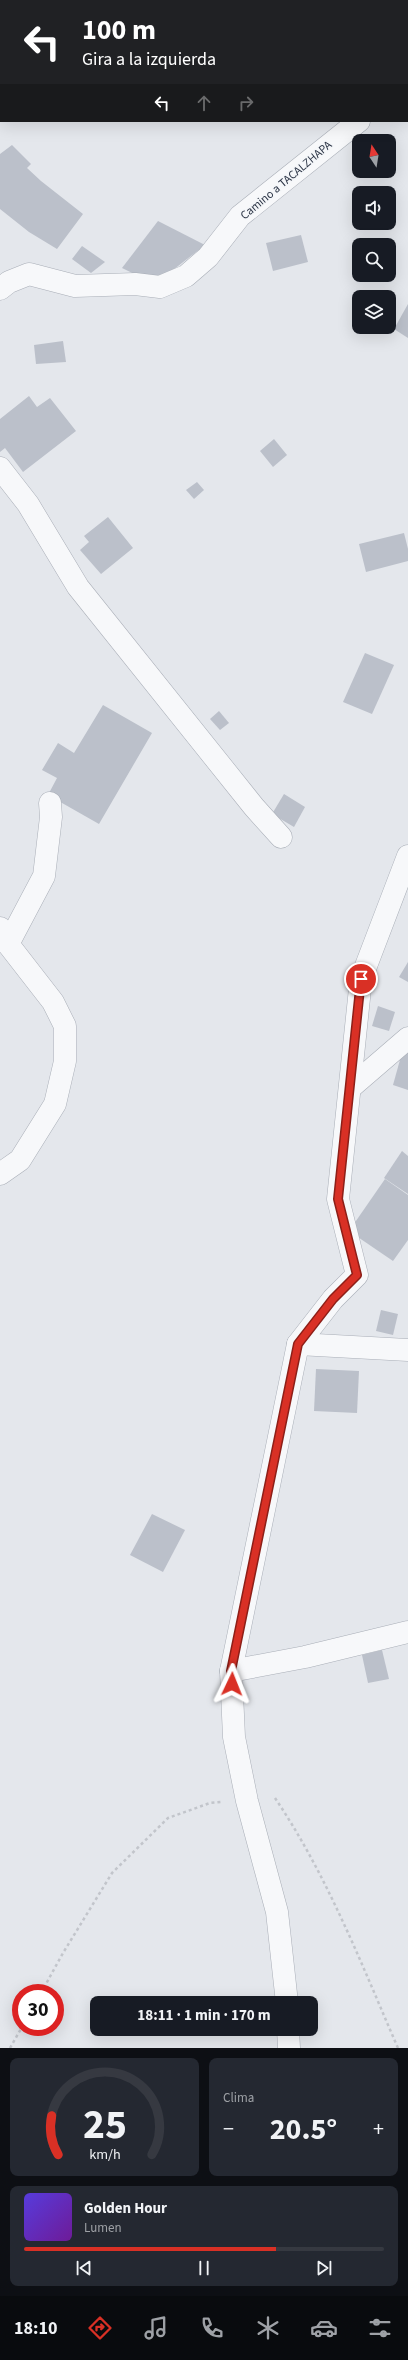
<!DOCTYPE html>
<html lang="es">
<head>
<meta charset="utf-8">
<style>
	:root { --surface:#171b24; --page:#242831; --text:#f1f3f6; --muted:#9ea1a6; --line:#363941; --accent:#d93025 }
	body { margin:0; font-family:"Source Sans 3",sans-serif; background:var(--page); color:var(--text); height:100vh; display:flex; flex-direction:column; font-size:15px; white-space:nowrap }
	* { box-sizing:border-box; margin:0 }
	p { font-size:13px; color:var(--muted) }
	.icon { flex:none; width:22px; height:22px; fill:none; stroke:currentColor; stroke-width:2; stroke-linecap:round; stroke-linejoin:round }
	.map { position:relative; height:2048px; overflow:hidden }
	.side { display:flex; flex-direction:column; gap:10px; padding:10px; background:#0d0f14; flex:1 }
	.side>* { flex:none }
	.banner { position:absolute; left:0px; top:0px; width:408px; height:122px; box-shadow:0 4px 16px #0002; background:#202124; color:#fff; overflow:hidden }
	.needle { width:26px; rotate:348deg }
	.controls { position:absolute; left:352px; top:134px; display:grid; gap:8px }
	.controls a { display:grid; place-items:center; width:44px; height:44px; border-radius:8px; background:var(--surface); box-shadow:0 4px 16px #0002; font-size:20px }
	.speed { position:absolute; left:12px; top:1984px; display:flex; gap:8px; font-size:20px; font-weight:700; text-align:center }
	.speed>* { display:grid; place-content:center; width:52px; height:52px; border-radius:50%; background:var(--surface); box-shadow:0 4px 16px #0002; line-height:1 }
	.speed .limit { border:6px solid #d22; background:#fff; color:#111 }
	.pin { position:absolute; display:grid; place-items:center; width:34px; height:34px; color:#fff; margin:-17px; border:2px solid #fff; border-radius:50%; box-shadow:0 1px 4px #0007 }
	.me { position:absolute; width:44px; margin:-22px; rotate:2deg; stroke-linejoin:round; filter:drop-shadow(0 0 3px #0008) }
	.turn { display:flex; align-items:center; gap:14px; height:84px; padding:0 16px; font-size:18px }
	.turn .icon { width:52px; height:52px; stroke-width:2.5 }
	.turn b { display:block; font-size:28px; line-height:34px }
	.lanes { display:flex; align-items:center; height:38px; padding:0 16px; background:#0003; justify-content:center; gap:20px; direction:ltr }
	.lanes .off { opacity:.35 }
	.big { font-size:30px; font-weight:700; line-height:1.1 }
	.side .tile { flex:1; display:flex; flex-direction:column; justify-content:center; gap:6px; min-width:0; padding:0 14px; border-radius:8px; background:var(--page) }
	.side .dial { align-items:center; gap:0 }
	.dial svg { height:104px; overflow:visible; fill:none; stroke:var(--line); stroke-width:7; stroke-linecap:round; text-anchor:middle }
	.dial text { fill:var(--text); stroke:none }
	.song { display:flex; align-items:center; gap:12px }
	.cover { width:48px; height:48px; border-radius:6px; background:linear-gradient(135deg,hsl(250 70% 55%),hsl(280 70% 35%)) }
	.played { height:4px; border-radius:2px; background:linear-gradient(90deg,var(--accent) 70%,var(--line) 70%) }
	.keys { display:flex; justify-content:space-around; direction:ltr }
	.heat { display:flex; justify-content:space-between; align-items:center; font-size:22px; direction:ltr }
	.side .tiles { flex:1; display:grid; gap:10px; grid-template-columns:1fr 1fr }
	.tile:last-child { grid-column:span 2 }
	.trip { position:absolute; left:90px; top:1996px; width:228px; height:40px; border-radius:8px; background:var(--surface); box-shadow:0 4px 16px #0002; font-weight:700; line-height:40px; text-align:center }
	.tab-bar { display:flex; height:64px; justify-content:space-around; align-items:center; background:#090b0e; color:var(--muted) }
	.tab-bar .icon { width:28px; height:28px }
	.tab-bar .active { color:var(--accent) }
	.tab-bar b { font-size:18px; color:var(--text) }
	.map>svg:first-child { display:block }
	.building { fill:#bbc0ca }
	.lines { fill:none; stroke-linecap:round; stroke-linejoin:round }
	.minor-casing { stroke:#a9aeb7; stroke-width:23 }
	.path { stroke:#c2c5cb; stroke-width:2.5; stroke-dasharray:3 3; stroke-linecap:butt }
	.minor { stroke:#f7f8fa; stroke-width:22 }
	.route-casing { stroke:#8d1f18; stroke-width:10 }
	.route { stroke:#d93025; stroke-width:7 }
	.labels { text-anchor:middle; stroke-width:3; stroke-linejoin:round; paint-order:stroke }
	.street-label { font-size:12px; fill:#2b3445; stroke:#f4f6f9 }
</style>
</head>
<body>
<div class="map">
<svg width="408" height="2048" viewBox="0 0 408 2048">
	<rect width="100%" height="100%" fill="#e4e7ec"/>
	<g class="building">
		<path d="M 12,145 L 31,164 L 27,168 L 41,181 L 83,214 L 57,249 L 29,232 L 0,209 L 0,154 Z"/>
		<path d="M 158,221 L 205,245 L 155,284 L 122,268 Z"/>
		<path d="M 301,235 L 308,262 L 273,271 L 266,243 Z"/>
		<path d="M 82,246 L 105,262 L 91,273 L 72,259 Z"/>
		<path d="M 408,304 L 408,338 L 394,329 Z"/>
		<path d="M 63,341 L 66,362 L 36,364 L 34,345 Z"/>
		<path d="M 29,396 L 37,407 L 50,398 L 76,431 L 23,472 L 5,448 L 0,452 L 0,419 Z"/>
		<path d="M 274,439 L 287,455 L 273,467 L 260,451 Z"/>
		<path d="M 197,482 L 204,490 L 194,499 L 186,490 Z"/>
		<path d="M 108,517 L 133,548 L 101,574 L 80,550 L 89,542 L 84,536 Z"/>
		<path d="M 404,533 L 408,549 L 408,561 L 366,572 L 359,544 Z"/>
		<path d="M 365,653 L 394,665 L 372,714 L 343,702 Z"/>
		<path d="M 103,705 L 152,733 L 99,824 L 48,795 L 57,778 L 42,770 L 58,743 L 74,753 Z"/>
		<path d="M 219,711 L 229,723 L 220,730 L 210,719 Z"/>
		<path d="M 284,794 L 305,807 L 294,827 L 272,814 Z"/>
		<path d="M 408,962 L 408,982 L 399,977 Z"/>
		<path d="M 378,1006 L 395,1012 L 389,1031 L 372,1026 Z"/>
		<path d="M 403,1049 L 408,1050 L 408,1090 L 393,1085 Z"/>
		<path d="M 402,1151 L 408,1156 L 408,1194 L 384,1178 Z"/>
		<path d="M 385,1179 L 408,1195 L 408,1240 L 393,1261 L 349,1231 Z"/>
		<path d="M 381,1310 L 398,1314 L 393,1335 L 376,1331 Z"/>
		<path d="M 316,1369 L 359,1371 L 357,1413 L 314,1411 Z"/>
		<path d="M 152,1514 L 185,1530 L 163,1572 L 130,1555 Z"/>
		<path d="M 382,1650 L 389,1679 L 368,1683 L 362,1655 Z"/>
	</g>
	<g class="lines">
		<g class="minor-casing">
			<g id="minor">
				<path d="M 407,80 L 408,79"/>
				<path d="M 0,289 L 9,282 L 29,274 L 75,286 L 135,284 L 160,287 L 186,276 L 208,257 L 240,216 L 359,121"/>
				<path d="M 0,468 L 28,504 L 78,587 L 254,807 L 281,837"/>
				<path d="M 0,928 L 8,944 L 53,1002 L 65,1026 L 65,1061 L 55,1104 L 20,1160 L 0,1174"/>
				<path d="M 8,944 L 44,876 L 51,817 L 50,803"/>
				<path d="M 350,1088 L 408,1038"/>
				<path d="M 298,1344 L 408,1350"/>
				<path d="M 231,1671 L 305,1657 L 408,1632"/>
				<path d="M 287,2003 L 277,1912 L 247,1801 L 234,1737 L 231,1671 L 298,1344 L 333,1299 L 357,1275 L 338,1199 L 361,979 L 408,856"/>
				<path d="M 288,2029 L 289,2048"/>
			</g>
		</g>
		<g class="path">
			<path d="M 275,1798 C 327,1875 361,1963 398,2048"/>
			<path d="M 41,1993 L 63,1953 L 112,1873 L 168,1818 L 210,1803 L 221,1802"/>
			<path d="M 10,2048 L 22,2027"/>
		</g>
		<use href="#minor" class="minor"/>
	</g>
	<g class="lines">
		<g class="route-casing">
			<path id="route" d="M 232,1684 L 231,1671 L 298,1344 L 333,1299 L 357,1275 L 338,1199 L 361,979"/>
		</g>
		<use href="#route" class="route"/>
	</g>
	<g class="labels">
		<g class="street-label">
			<text transform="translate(286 180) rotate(-40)" y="4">Camino a TACALZHAPA</text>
		</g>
	</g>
</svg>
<div class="controls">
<a><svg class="needle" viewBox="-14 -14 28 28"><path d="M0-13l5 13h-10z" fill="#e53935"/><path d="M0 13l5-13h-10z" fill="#9ea1a6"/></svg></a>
<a><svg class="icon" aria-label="sound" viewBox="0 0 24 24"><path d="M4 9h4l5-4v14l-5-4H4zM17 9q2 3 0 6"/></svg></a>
<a><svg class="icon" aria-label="search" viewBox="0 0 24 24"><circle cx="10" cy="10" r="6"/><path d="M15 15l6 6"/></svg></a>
<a><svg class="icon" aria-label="layers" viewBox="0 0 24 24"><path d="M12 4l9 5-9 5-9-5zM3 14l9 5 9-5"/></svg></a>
</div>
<div class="speed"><div class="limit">30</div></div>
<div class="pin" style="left:361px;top:979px;background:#d93025"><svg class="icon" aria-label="arrive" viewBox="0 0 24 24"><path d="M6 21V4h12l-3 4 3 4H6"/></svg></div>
<svg class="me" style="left:232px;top:1684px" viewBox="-20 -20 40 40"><path d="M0-17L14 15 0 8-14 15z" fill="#d93025" stroke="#fff" stroke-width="4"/></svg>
<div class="trip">18:11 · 1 min · 170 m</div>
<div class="banner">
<div class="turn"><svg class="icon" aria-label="left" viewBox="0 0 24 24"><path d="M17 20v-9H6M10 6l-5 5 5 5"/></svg><div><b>100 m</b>Gira a la izquierda</div></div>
<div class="lanes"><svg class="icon" aria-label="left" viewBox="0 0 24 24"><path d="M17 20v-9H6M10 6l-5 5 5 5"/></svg><svg class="icon off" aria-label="ahead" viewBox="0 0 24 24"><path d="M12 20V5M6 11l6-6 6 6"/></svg><svg class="icon off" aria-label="right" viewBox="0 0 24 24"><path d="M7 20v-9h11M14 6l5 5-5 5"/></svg></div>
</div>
</div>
<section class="side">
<div class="tiles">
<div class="tile dial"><svg viewBox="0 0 100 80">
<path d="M14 69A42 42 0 1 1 86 69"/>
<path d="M14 69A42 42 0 0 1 9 39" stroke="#d93025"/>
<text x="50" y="56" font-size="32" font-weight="700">25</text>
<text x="50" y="72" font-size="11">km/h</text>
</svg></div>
<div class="tile"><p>Clima</p>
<div class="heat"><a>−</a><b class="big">20.5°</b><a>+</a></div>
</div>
<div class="tile">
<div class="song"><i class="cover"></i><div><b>Golden Hour</b><p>Lumen</p></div></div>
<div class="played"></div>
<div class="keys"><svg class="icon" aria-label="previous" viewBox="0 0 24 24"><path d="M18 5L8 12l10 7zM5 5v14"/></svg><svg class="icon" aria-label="pause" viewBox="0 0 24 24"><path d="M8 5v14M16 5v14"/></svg><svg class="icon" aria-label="next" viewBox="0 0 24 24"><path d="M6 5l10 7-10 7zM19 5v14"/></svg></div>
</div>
</div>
</section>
<nav class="tab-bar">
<b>18:10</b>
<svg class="icon active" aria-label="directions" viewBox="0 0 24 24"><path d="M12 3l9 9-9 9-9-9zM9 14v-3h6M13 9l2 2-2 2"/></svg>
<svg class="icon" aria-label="music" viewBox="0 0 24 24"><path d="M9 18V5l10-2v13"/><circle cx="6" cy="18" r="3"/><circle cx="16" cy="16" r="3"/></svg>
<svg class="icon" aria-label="phone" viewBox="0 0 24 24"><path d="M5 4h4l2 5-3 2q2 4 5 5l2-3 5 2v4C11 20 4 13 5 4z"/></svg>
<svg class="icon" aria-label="climate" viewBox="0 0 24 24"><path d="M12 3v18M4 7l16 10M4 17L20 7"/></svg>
<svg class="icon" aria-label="car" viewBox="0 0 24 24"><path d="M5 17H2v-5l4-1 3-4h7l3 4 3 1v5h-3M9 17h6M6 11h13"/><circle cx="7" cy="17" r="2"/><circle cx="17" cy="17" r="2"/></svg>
<svg class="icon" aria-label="filters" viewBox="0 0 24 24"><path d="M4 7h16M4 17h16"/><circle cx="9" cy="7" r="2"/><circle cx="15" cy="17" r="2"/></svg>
</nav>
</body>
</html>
